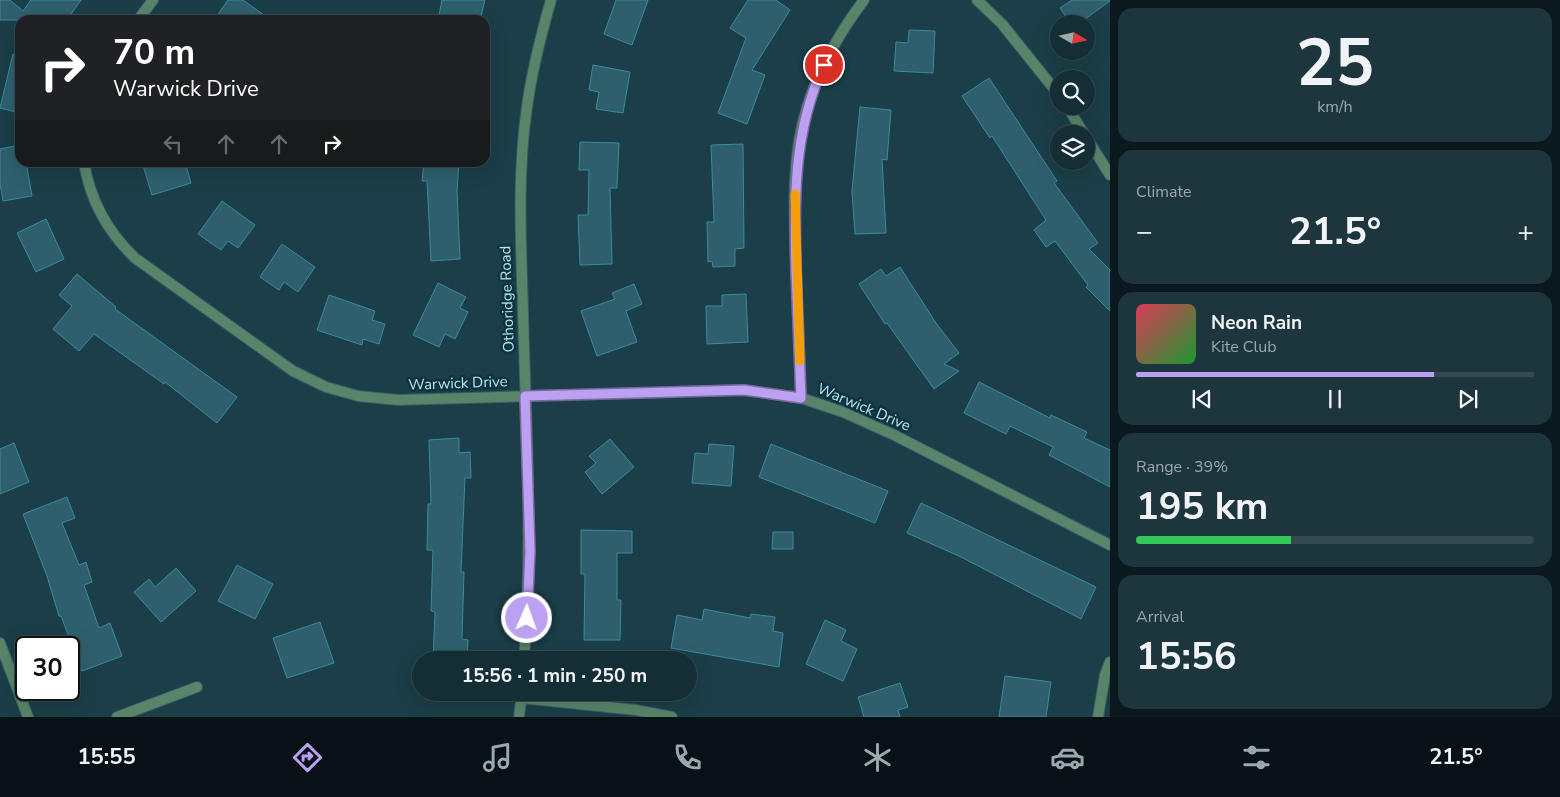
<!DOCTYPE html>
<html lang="en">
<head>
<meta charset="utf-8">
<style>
	:root { --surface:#142e36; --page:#1d363e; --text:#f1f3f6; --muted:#9da8ad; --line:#334a51; --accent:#bca0f2 }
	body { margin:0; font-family:"Nunito Sans",sans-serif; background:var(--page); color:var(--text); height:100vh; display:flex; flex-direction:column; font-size:19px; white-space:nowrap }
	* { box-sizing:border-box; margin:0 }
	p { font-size:16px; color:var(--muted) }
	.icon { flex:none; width:28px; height:28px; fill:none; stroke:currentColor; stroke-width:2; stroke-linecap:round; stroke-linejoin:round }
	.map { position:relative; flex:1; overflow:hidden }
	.drawer { display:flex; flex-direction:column; gap:8px; padding:8px; background:#0b191e; width:450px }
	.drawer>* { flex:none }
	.guide { position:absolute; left:15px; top:15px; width:475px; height:152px; border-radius:15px; box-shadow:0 5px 20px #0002,0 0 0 1px var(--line); background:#202124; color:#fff; overflow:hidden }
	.needle { width:32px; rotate:99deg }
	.tools { position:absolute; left:1050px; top:15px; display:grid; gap:10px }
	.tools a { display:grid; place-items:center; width:45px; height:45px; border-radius:50%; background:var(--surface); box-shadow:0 5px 20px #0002,0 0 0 1px var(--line); font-size:25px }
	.speed { position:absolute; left:15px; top:636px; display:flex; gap:10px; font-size:25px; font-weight:700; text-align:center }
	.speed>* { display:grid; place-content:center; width:65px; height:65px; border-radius:50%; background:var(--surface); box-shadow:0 5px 20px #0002,0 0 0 1px var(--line); line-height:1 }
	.speed .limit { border:2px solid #111; border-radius:8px; background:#fff; color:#111 }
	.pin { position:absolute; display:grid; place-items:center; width:42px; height:42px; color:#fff; margin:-21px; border:2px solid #fff; border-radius:50%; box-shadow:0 1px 5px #0007 }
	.me { position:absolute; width:55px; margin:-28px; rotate:2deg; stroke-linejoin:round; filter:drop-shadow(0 0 4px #0008) }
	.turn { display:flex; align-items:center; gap:18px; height:105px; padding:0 15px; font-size:22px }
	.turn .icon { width:65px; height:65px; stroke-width:2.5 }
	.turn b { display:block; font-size:35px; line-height:42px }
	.lanes { display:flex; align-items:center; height:48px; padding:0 15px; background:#0003; justify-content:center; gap:25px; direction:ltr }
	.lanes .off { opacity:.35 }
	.big { font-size:38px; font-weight:700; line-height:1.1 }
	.drawer .tile { flex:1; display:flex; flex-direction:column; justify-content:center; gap:8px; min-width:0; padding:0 18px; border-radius:15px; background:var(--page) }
	.drawer .dial { align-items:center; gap:0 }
	.dial b { font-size:65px; line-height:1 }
	.song { display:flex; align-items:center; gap:15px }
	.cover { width:60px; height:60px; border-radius:8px; background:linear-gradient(135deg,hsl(350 70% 55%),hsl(130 70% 35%)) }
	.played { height:5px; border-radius:2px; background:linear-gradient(90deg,var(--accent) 75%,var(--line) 75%) }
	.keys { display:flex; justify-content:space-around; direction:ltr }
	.heat { display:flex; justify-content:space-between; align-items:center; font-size:28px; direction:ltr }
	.charge { height:8px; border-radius:4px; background:linear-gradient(90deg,#34c759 39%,var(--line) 0) }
	.trip { position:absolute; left:412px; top:651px; width:285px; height:50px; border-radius:25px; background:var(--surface); box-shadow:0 5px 20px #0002,0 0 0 1px var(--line); font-weight:700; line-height:50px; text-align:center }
	.tab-bar { display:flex; height:80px; justify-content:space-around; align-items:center; background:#081216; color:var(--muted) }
	.tab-bar .icon { width:35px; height:35px }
	.tab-bar .on { color:var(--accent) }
	.tab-bar b { font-size:22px; color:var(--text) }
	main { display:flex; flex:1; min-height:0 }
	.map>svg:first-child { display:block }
	.building { fill:#2f5f6d; stroke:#378ca2 }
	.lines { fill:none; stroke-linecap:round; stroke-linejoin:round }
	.street-casing { stroke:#375c67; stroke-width:12 }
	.street { stroke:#58856a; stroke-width:10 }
	.route-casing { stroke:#7a689d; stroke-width:12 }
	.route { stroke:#bca0f2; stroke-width:9 }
	.slow { stroke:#f59e0b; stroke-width:9 }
	.labels { text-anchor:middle; stroke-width:5; stroke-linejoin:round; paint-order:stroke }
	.street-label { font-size:15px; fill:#b5e6f5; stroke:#10343d }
</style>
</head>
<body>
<main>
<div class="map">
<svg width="1110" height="717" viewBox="0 0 1110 717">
	<rect width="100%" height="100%" fill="#1b3e48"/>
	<g class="building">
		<path d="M 0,0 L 10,0 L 23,11 L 31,0 L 81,0 L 67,20 L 0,20 Z"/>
		<path d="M 228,0 L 243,0 L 271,20 L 214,20 Z"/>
		<path d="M 442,0 L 485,0 L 480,20 L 438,20 Z"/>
		<path d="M 616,0 L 648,0 L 632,45 L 604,34 Z"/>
		<path d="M 748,0 L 776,0 L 790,10 L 752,70 L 765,75 L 747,124 L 718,113 L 746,38 L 730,28 Z"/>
		<path d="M 1072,0 L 1110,0 L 1110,1 L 1078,24 L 1071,24 L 1060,8 Z"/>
		<path d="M 909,30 L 935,31 L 933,73 L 894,71 L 896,42 L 908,43 Z"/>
		<path d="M 13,54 L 20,55 L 20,113 L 0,108 Z"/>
		<path d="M 593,65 L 630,72 L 623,113 L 596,109 L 599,92 L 589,90 Z"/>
		<path d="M 989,78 L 1057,181 L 1054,183 L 1098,243 L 1089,249 L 1110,270 L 1110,311 L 1086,287 L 1088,285 L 1055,241 L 1046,247 L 1034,230 L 1046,220 L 992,136 L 990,138 L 962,96 Z"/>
		<path d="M 860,107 L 891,110 L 887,160 L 882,159 L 886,233 L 855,234 L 852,191 Z"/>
		<path d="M 580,142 L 619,143 L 617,188 L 610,188 L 612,264 L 580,265 L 578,215 L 588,215 L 589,170 L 579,170 Z"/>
		<path d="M 743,144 L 744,248 L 735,249 L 735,266 L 713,267 L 712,261 L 708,262 L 707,222 L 714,222 L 711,145 Z"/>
		<path d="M 20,145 L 20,162 L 26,162 L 32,196 L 3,201 L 0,183 L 0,149 Z"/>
		<path d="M 142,162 L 185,162 L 191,183 L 152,195 Z"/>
		<path d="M 424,162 L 459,162 L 457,191 L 460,259 L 431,261 L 427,181 L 422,181 Z"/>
		<path d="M 222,201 L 255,225 L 238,248 L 228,241 L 221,250 L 198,234 Z"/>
		<path d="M 46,219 L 64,259 L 36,272 L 17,233 Z"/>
		<path d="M 282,244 L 315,267 L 298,292 L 284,282 L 279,290 L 260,277 Z"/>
		<path d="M 900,267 L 936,323 L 959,353 L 944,364 L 959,371 L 934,389 L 887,323 L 885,324 L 859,284 L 881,269 L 886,276 Z"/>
		<path d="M 77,274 L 116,307 L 115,309 L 237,397 L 217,423 L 165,382 L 164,384 L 94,334 L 79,351 L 53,329 L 72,306 L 59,295 Z"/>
		<path d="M 438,283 L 466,297 L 460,308 L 468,312 L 455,339 L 445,334 L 439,347 L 413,335 Z"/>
		<path d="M 634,284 L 642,304 L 626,311 L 637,342 L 597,356 L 581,311 L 615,299 L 612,293 Z"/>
		<path d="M 746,294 L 748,342 L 707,344 L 706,306 L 722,306 L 722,295 Z"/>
		<path d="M 329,295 L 375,311 L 372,320 L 385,324 L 379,344 L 363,339 L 362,345 L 317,330 Z"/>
		<path d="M 979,382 L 1050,418 L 1051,415 L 1087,432 L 1084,438 L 1110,450 L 1110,487 L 1049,455 L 1053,447 L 1010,426 L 1006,434 L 964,413 Z"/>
		<path d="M 459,438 L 459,453 L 470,452 L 471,478 L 465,478 L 461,572 L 464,572 L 462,639 L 468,640 L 467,660 L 433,660 L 435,612 L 431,611 L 433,550 L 427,550 L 428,504 L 431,504 L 429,440 Z"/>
		<path d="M 610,439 L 634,467 L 602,494 L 585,472 L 596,463 L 589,456 Z"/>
		<path d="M 14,443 L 29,482 L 0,494 L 0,449 Z"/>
		<path d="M 709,444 L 734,446 L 731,486 L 692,483 L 695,453 L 708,454 Z"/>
		<path d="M 771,444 L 888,491 L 875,523 L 759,477 Z"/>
		<path d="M 67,497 L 75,518 L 62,523 L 79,565 L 86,562 L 92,582 L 84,585 L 99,628 L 110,623 L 122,656 L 82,671 L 61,616 L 59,616 L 47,576 L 23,514 Z"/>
		<path d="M 921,503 L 1096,587 L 1081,619 L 959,556 L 907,533 Z"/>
		<path d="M 581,530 L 632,531 L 632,553 L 617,553 L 617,600 L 621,600 L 620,640 L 584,640 L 585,574 L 581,574 Z"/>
		<path d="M 773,532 L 793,532 L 793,549 L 772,549 Z"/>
		<path d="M 237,565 L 273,584 L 255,619 L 218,601 Z"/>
		<path d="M 176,568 L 196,591 L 161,622 L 134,592 L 149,579 L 155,587 Z"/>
		<path d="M 704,609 L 750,618 L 751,614 L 775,617 L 773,631 L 783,633 L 779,667 L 671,648 L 677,615 L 702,620 Z"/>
		<path d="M 825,620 L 846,630 L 841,641 L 857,649 L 843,681 L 806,664 Z"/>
		<path d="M 320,622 L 334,663 L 287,678 L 273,638 Z"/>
		<path d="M 1005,676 L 1051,682 L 1046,717 L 999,717 Z"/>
		<path d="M 900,683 L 908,707 L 898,710 L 900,717 L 864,717 L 858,697 Z"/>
	</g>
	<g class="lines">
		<g class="street-casing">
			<g id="street">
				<path d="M 977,0 L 1002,24 L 1059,95"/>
				<path d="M 138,20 L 153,0"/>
				<path d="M 1067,106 L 1084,134"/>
				<path d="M 1086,137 L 1110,175"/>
				<path d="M 84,162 C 90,201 107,231 135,258 L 293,371 L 326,387 L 358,396 L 398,400 L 744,390 L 801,398 L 843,412 L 894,435 L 1110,545"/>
				<path d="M 801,398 C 799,354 798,309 796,265 C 794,212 791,158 807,107 C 820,67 839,33 864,0"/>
				<path d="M 0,643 L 28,717"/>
				<path d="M 524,660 C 533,544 526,428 523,311 C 521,244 517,174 527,107 C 532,70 541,35 551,0"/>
				<path d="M 521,698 L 636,710 L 672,717"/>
				<path d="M 117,717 L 197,687"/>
				<path d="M 519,717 L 522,693"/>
				<path d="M 1098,717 L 1105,675 L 1110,662"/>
			</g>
		</g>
		<use href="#street" class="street"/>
	</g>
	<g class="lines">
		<g class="route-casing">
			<path id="route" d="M 527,618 L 530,551 L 525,396 L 744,390 L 801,398 C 799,356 798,313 796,271 C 794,200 793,131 824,65"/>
		</g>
		<use href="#route" class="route"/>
		<path class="slow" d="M 795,194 L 800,361"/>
	</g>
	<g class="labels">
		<g class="street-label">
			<text transform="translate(507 299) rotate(-92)" y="5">Othoridge Road</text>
			<text transform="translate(458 383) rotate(-2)" y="5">Warwick Drive</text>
			<text transform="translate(864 407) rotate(23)" y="5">Warwick Drive</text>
		</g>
	</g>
</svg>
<div class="tools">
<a><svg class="needle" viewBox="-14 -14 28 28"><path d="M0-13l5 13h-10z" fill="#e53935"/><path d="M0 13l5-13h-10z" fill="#9da8ad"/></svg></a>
<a><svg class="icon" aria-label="search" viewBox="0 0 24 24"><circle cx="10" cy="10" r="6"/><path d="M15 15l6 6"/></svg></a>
<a><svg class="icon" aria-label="layers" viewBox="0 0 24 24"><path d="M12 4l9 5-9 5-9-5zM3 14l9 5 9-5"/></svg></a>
</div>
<div class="speed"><div class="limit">30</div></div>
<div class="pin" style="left:824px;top:65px;background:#d93025"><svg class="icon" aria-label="arrive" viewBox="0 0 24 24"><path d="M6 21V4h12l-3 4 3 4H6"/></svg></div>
<svg class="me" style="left:527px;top:618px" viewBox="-20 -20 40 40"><circle r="17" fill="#bca0f2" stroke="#fff" stroke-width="3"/><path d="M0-11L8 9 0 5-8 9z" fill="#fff"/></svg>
<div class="trip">15:56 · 1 min · 250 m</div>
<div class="guide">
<div class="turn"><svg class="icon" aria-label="right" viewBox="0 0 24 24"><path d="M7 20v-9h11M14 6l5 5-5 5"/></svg><div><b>70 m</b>Warwick Drive</div></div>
<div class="lanes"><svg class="icon off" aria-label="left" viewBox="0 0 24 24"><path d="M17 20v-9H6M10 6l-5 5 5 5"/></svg><svg class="icon off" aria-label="ahead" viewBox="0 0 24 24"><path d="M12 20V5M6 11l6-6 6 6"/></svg><svg class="icon off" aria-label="ahead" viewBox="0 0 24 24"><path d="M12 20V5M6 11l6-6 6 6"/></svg><svg class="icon" aria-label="right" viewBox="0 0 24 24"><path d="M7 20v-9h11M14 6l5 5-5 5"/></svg></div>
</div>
</div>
<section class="drawer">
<div class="tile dial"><b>25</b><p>km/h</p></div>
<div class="tile"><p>Climate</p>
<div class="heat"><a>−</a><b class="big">21.5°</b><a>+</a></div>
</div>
<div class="tile">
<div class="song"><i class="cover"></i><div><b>Neon Rain</b><p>Kite Club</p></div></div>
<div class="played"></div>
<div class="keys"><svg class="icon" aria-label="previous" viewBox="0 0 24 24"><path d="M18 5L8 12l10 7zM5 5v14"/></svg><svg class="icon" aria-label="pause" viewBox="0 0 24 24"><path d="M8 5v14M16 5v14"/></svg><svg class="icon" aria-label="next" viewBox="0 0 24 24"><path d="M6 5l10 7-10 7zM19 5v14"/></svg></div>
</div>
<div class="tile"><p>Range · 39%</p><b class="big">195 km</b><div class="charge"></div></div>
<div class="tile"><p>Arrival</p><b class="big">15:56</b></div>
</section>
</main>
<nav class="tab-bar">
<b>15:55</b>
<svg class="icon on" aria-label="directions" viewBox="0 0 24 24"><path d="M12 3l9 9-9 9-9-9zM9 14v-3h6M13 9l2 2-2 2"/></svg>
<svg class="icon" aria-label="music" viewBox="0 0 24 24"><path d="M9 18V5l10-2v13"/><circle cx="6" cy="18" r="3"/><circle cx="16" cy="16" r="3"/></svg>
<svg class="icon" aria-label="phone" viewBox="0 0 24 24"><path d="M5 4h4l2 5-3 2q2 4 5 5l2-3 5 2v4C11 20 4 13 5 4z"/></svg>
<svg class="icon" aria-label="climate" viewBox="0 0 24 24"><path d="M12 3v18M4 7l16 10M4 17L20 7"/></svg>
<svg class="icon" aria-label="car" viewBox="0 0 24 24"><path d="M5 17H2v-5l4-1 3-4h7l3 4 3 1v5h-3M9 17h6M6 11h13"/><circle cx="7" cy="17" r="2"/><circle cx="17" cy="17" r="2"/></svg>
<svg class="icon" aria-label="filters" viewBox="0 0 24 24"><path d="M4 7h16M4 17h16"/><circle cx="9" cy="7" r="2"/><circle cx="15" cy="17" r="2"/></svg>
<b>21.5°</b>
</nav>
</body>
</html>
